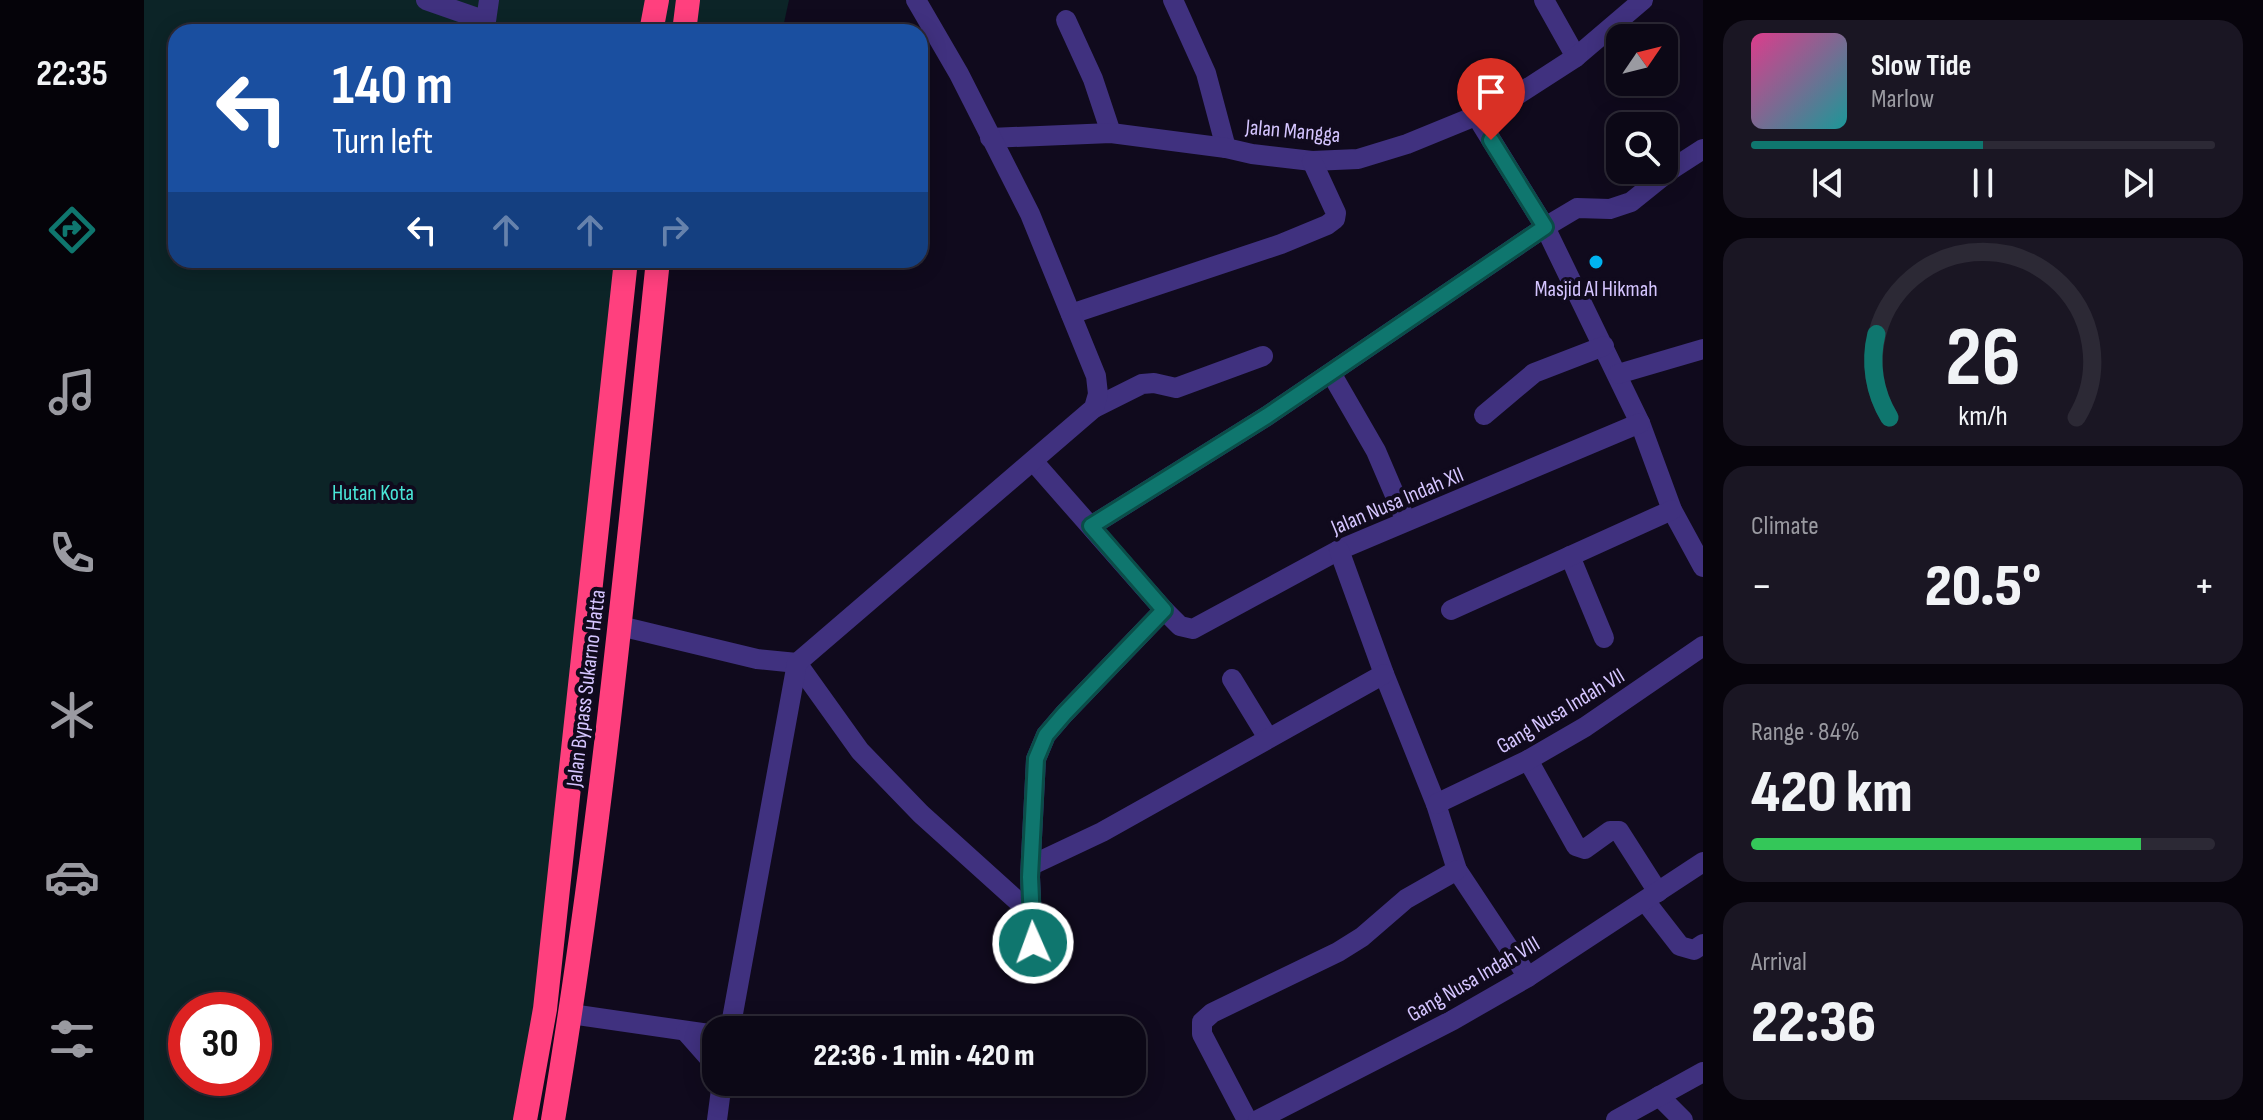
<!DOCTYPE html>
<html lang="en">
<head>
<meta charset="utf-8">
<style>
	:root { --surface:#0c0816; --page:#1a1623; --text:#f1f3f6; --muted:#9a9aa1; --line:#2c2935; --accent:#0f766e }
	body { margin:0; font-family:"Sofia Sans Condensed",sans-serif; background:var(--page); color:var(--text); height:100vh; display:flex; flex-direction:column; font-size:30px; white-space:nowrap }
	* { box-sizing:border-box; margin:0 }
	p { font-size:26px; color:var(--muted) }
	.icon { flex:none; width:44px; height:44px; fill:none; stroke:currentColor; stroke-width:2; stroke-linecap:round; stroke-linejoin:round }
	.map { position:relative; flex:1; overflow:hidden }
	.sheet { display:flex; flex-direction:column; gap:20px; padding:20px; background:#07040c; width:560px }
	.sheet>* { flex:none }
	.banner { position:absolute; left:24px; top:24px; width:760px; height:244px; border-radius:24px; box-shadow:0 4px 20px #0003,0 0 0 2px var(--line); background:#1a4fa0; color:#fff; overflow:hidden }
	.needle { width:52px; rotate:55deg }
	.controls { position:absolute; left:1462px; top:24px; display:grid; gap:16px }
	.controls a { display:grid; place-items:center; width:72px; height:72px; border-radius:16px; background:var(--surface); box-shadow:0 4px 20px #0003,0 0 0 2px var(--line); font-size:40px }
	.speed { position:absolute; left:24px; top:992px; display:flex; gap:16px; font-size:40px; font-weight:700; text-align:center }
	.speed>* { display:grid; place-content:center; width:104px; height:104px; border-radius:50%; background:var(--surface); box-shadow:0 4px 20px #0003,0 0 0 2px var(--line); line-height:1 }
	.speed .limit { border:12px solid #d22; background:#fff; color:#111 }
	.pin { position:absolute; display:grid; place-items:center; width:68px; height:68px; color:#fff; margin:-82px -34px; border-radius:50% 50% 50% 0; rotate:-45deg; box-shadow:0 0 8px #0007 }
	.pin .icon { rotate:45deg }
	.me { position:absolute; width:88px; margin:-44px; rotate:358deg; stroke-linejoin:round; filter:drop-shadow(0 0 6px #0008) }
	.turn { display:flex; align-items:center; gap:28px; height:168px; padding:0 32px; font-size:36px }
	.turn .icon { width:104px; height:104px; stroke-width:2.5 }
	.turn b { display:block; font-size:56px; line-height:68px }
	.lanes { display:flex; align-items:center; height:76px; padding:0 32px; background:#0003; justify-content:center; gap:40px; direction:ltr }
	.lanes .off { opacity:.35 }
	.big { font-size:60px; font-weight:800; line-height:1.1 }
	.sheet .tile { flex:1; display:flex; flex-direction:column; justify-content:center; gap:12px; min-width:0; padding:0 28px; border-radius:24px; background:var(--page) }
	.sheet .dial { align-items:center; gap:0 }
	.dial svg { height:208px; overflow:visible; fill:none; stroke:var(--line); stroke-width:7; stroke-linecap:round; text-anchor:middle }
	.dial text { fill:var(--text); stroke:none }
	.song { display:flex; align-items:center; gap:24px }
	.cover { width:96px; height:96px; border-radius:12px; background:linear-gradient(135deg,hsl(330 70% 55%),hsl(180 70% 35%)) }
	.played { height:8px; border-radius:4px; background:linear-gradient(90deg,var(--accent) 50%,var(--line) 50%) }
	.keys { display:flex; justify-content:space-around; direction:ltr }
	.heat { display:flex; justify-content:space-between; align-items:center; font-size:44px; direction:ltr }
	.charge { height:12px; border-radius:6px; background:linear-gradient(90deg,#34c759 84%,var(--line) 0) }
	.trip { position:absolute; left:558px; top:1016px; width:444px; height:80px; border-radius:24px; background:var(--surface); box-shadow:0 4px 20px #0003,0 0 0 2px var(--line); font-weight:800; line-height:80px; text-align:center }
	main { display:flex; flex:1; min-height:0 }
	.dock { display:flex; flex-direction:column; width:144px; justify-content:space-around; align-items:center; background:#050309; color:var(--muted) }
	.dock .icon { width:56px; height:56px }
	.dock .current { color:var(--accent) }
	.dock b { font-size:36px; color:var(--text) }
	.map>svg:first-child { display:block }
	.green { fill:#0c2427; fill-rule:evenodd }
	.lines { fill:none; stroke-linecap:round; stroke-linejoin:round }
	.minor { stroke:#40317f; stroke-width:20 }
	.highway { stroke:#ff407e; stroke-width:24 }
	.route-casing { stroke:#0a4d48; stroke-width:20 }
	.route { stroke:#0f766e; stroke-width:14 }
	.poi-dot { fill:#00b3f0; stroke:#100a1d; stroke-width:3 }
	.labels { text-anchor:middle; stroke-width:8; stroke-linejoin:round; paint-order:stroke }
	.street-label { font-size:22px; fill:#d5c5ff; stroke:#100a1d }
	.poi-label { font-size:22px; fill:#d5c5ff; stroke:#100a1d }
	.park-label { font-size:22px; fill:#49e7d8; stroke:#100a1d }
</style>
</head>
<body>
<main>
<nav class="dock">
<b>22:35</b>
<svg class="icon current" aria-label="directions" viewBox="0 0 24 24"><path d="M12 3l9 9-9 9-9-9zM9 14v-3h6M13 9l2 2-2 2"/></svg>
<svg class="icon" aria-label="music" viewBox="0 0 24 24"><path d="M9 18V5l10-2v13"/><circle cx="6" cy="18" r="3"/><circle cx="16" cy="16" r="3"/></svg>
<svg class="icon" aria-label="phone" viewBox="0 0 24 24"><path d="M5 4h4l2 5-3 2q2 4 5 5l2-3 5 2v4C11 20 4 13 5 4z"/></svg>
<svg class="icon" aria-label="climate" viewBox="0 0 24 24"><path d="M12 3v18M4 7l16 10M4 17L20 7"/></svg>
<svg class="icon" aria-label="car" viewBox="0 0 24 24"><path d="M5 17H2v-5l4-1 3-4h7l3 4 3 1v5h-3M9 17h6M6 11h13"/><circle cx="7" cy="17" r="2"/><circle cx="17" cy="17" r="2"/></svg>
<svg class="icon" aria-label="filters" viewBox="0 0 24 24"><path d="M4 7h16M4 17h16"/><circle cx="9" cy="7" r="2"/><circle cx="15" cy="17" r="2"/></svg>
</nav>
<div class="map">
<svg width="1559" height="1120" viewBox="0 0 1559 1120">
	<rect width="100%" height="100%" fill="#100a1d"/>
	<path class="green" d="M 0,0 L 645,0 L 638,32 L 32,32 L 32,260 L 486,260 L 383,1120 L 0,1120 ZM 42,1010 L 110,1010 L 110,1078 L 42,1078 Z"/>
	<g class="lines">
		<g class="minor">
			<path d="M 282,0 L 342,21 L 345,0"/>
			<path d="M 1029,0 L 1062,73 L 1082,148"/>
			<path d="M 1400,0 L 1432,57"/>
			<path d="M 922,20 L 949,79 L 967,133"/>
			<path d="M 1333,117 L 1401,227 L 1496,423 L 1528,510 L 1559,567"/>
			<path d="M 846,138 L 967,133 L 1082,148 L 1108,154 L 1168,161 L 1214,159 L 1263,144 L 1356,106 L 1432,57 L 1499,0"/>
			<path d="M 927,314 L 1137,244 L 1183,225 L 1191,219 L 1192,213 L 1168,161"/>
			<path d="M 1187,373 L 1232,451 L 1262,521"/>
			<path d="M 1474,374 L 1559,349"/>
			<path d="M 950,408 L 998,384 L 1010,383 L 1032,388 L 1119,356"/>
			<path d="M 1340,415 L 1390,373 L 1460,346"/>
			<path d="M 889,461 L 1020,610 L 1036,626 L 1049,629 L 1195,550 L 1496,423"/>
			<path d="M 947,526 L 1123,416 L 1401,227 L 1433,208 L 1466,209 L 1487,202 L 1528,169 L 1559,149"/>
			<path d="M 1195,550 L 1240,674 L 1292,804 L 1313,870 L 1384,977"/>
			<path d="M 1426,556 L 1460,638"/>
			<path d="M 1307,610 L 1528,510"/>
			<path d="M 476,626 L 613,659 L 653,663 L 716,751 L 777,814 L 889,915"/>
			<path d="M 1088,679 L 1124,738"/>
			<path d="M 1384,760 L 1432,846 L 1441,849 L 1466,831 L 1475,831 L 1514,892"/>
			<path d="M 1292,804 L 1384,760 L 1441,727 L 1559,646"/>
			<path d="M 888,865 L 958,832 L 1240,674"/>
			<path d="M 1501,901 L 1536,946 L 1550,950 L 1559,944"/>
			<path d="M 889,943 L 886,877 L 892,759 L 902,735 L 920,714 L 1020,610"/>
			<path d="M 427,1014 L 572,1035"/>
			<path d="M 586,1030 L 653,663 L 950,408 L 954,394 L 952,376 L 886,214 L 815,74 L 772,0"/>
			<path d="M 542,1032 L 572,1066"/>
			<path d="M 1515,1096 L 1539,1120"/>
			<path d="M 573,1120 L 578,1082"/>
			<path d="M 1103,1120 L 1058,1034 L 1058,1022 L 1068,1013 L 1194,952 L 1218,937 L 1262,899 L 1313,870"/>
			<path d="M 1114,1120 L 1309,1020 L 1384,977 L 1559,862"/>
			<path d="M 1472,1120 L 1559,1072"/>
		</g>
		<g class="highway">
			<path d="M 507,32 L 513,0"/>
			<path d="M 540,32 L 544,0"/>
			<path d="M 381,1120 L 401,1009 L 482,260"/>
			<path d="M 409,1120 C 457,835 484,547 514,260"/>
		</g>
	</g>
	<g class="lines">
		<g class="route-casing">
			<path id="route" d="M 889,943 L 886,877 L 892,759 L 902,735 L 920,714 L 1020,610 L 947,526 L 1123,416 L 1401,227 L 1347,140"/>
		</g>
		<use href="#route" class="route"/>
	</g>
	<circle class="poi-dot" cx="1452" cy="262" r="8"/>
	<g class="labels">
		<g class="street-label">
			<text transform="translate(1149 130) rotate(5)" y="8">Jalan Mangga</text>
			<text transform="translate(1253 500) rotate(-23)" y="8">Jalan Nusa Indah XII</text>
			<text transform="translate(441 688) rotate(-83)" y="8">Jalan Bypass Sukarno Hatta</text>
			<text transform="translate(1416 710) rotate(-31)" y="8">Gang Nusa Indah VII</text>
			<text transform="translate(1329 978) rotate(-30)" y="8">Gang Nusa Indah VIII</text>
		</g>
		<g class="poi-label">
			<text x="1452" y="296">Masjid Al Hikmah</text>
		</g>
		<g class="park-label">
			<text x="229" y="500">Hutan Kota</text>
		</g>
	</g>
</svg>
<div class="controls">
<a><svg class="needle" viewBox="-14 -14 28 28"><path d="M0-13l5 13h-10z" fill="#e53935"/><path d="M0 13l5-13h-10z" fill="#9a9aa1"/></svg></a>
<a><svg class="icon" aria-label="search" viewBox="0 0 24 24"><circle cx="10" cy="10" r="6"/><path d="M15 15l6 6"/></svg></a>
</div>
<div class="speed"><div class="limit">30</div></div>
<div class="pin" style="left:1347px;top:140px;background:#d93025"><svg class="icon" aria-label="arrive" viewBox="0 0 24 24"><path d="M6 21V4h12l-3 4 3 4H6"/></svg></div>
<svg class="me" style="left:889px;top:943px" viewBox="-20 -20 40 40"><circle r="17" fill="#0f766e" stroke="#fff" stroke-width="3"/><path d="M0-11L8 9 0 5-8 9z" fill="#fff"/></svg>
<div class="trip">22:36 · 1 min · 420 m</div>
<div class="banner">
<div class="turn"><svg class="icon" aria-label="left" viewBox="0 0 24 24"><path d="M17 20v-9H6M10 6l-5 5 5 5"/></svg><div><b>140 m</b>Turn left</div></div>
<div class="lanes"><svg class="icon" aria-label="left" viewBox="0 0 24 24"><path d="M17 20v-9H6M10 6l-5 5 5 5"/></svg><svg class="icon off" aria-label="ahead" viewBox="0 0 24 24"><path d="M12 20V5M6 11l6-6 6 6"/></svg><svg class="icon off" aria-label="ahead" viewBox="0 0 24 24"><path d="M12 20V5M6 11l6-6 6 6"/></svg><svg class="icon off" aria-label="right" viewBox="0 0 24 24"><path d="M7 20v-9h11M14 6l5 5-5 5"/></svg></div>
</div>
</div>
<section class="sheet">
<div class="tile">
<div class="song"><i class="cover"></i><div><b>Slow Tide</b><p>Marlow</p></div></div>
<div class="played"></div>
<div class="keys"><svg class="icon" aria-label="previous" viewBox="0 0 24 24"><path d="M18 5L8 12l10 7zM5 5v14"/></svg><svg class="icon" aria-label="pause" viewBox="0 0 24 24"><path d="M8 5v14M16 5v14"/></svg><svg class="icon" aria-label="next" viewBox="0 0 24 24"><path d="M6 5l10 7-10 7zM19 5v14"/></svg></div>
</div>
<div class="tile dial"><svg viewBox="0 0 100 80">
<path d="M14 69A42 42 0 1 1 86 69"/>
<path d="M14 69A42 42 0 0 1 9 37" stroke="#0f766e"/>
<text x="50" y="56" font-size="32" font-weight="700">26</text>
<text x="50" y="72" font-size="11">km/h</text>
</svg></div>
<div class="tile"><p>Climate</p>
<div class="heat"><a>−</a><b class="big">20.5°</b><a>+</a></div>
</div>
<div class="tile"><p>Range · 84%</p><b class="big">420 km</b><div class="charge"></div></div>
<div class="tile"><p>Arrival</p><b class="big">22:36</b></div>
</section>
</main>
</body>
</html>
